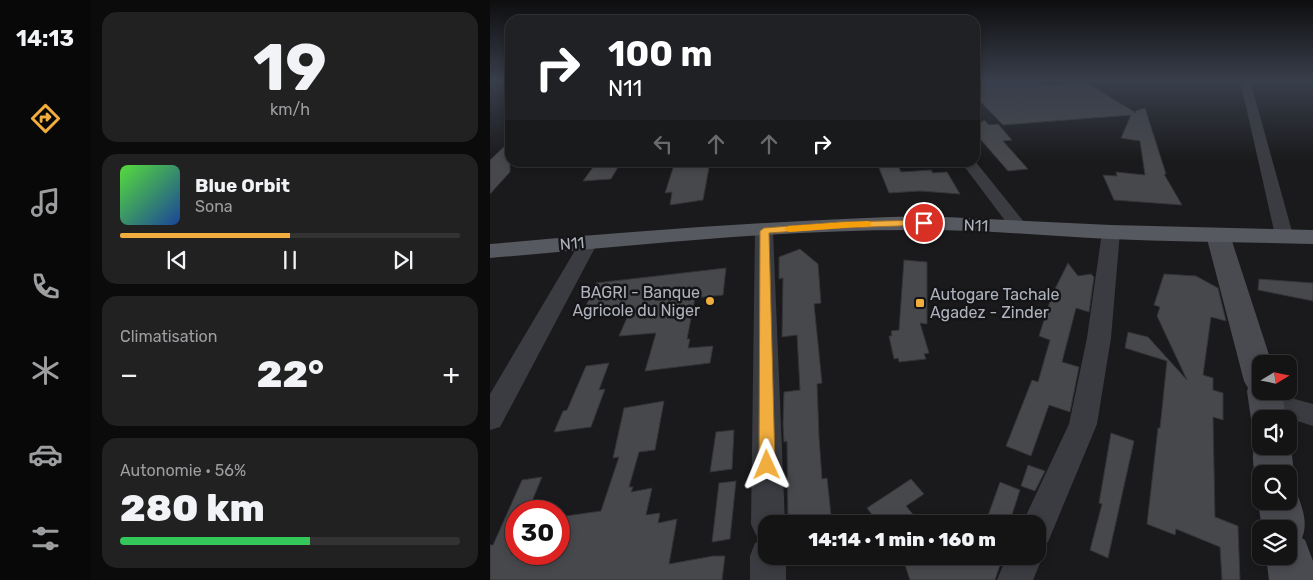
<!DOCTYPE html>
<html lang="fr">
<head>
<meta charset="utf-8">
<style>
	:root { --surface:#141415; --page:#212122; --text:#f1f3f6; --muted:#9d9ea0; --line:#333334; --accent:#f1ad3d }
	body { margin:0; font-family:Rubik,sans-serif; background:var(--page); color:var(--text); height:100vh; display:flex; flex-direction:column; font-size:19px; white-space:nowrap }
	* { box-sizing:border-box; margin:0 }
	p { font-size:16px; color:var(--muted) }
	.icon { flex:none; width:28px; height:28px; fill:none; stroke:currentColor; stroke-width:2; stroke-linecap:round; stroke-linejoin:round }
	.map { position:relative; flex:1; overflow:hidden }
	.panel { display:flex; flex-direction:column; gap:12px; padding:12px; background:#0b0b0c; width:400px }
	.panel>* { flex:none }
	.hud { position:absolute; left:15px; top:15px; width:475px; height:152px; border-radius:15px; box-shadow:0 2px 8px #0003,0 0 0 1px var(--line); background:#202124; color:#fff; overflow:hidden }
	.needle { width:32px; rotate:80deg }
	.buttons { position:absolute; left:762px; top:355px; display:grid; gap:10px }
	.buttons a { display:grid; place-items:center; width:45px; height:45px; border-radius:10px; background:var(--surface); box-shadow:0 2px 8px #0003,0 0 0 1px var(--line); font-size:25px }
	.speed { position:absolute; left:15px; top:500px; display:flex; gap:10px; font-size:25px; font-weight:700; text-align:center }
	.speed>* { display:grid; place-content:center; width:65px; height:65px; border-radius:50%; background:var(--surface); box-shadow:0 2px 8px #0003,0 0 0 1px var(--line); line-height:1 }
	.speed .limit { border:8px solid #d22; background:#fff; color:#111 }
	.pin { position:absolute; display:grid; place-items:center; width:42px; height:42px; color:#fff; margin:-21px; border:2px solid #fff; border-radius:50%; box-shadow:0 1px 5px #0007 }
	.me { position:absolute; width:55px; margin:-28px; rotate:359deg; stroke-linejoin:round; filter:drop-shadow(0 0 4px #0008) }
	.turn { display:flex; align-items:center; gap:18px; height:105px; padding:0 20px; font-size:22px }
	.turn .icon { width:65px; height:65px; stroke-width:2.5 }
	.turn b { display:block; font-size:35px; line-height:42px }
	.lanes { display:flex; align-items:center; height:48px; padding:0 20px; background:#0003; justify-content:center; gap:25px; direction:ltr }
	.lanes .off { opacity:.35 }
	.big { font-size:38px; font-weight:800; line-height:1.1 }
	.panel .tile { flex:1; display:flex; flex-direction:column; justify-content:center; gap:8px; min-width:0; padding:0 18px; border-radius:15px; background:var(--page) }
	.panel .dial { align-items:center; gap:0 }
	.dial b { font-size:65px; line-height:1 }
	.song { display:flex; align-items:center; gap:15px }
	.cover { width:60px; height:60px; border-radius:8px; background:linear-gradient(135deg,hsl(110 70% 55%),hsl(220 70% 35%)) }
	.played { height:5px; border-radius:2px; background:linear-gradient(90deg,var(--accent) 50%,var(--line) 50%) }
	.keys { display:flex; justify-content:space-around; direction:ltr }
	.heat { display:flex; justify-content:space-between; align-items:center; font-size:28px; direction:ltr }
	.charge { height:8px; border-radius:4px; background:linear-gradient(90deg,#34c759 56%,var(--line) 0) }
	.trip { position:absolute; left:268px; top:515px; width:288px; height:50px; border-radius:15px; background:var(--surface); box-shadow:0 2px 8px #0003,0 0 0 1px var(--line); font-weight:800; line-height:50px; text-align:center }
	main { display:flex; flex:1; min-height:0 }
	.menu { display:flex; flex-direction:column; width:90px; justify-content:space-around; align-items:center; background:#080808; color:var(--muted) }
	.menu .icon { width:35px; height:35px }
	.menu .selected { color:var(--accent) }
	.menu b { font-size:22px; color:var(--text) }
	.map>svg:first-child { display:block }
	.building { fill:#47484c; stroke:#343438 }
	.lines { fill:none; stroke-linecap:round; stroke-linejoin:round }
	.street { fill:#3b3c41; fill-rule:evenodd }
	.secondary { fill:#494b51; fill-rule:evenodd }
	.primary { fill:#575960; fill-rule:evenodd }
	.route { fill:#f1ad3d; stroke:#9d7028 }
	.slow { fill:#f59e0b }
	.poi-dot { fill:#f1ad3d; stroke:#151517; stroke-width:2 }
	.labels { text-anchor:middle; stroke-width:5; stroke-linejoin:round; paint-order:stroke }
	.street-label { font-size:16px; fill:#adb2bc; stroke:#151517 }
	.poi-label { font-size:16px; fill:#adb2bc; stroke:#151517; text-anchor:end }
</style>
</head>
<body>
<main>
<nav class="menu">
<b>14:13</b>
<svg class="icon selected" aria-label="directions" viewBox="0 0 24 24"><path d="M12 3l9 9-9 9-9-9zM9 14v-3h6M13 9l2 2-2 2"/></svg>
<svg class="icon" aria-label="music" viewBox="0 0 24 24"><path d="M9 18V5l10-2v13"/><circle cx="6" cy="18" r="3"/><circle cx="16" cy="16" r="3"/></svg>
<svg class="icon" aria-label="phone" viewBox="0 0 24 24"><path d="M5 4h4l2 5-3 2q2 4 5 5l2-3 5 2v4C11 20 4 13 5 4z"/></svg>
<svg class="icon" aria-label="climate" viewBox="0 0 24 24"><path d="M12 3v18M4 7l16 10M4 17L20 7"/></svg>
<svg class="icon" aria-label="car" viewBox="0 0 24 24"><path d="M5 17H2v-5l4-1 3-4h7l3 4 3 1v5h-3M9 17h6M6 11h13"/><circle cx="7" cy="17" r="2"/><circle cx="17" cy="17" r="2"/></svg>
<svg class="icon" aria-label="filters" viewBox="0 0 24 24"><path d="M4 7h16M4 17h16"/><circle cx="9" cy="7" r="2"/><circle cx="15" cy="17" r="2"/></svg>
</nav>
<section class="panel">
<div class="tile dial"><b>19</b><p>km/h</p></div>
<div class="tile">
<div class="song"><i class="cover"></i><div><b>Blue Orbit</b><p>Sona</p></div></div>
<div class="played"></div>
<div class="keys"><svg class="icon" aria-label="previous" viewBox="0 0 24 24"><path d="M18 5L8 12l10 7zM5 5v14"/></svg><svg class="icon" aria-label="pause" viewBox="0 0 24 24"><path d="M8 5v14M16 5v14"/></svg><svg class="icon" aria-label="next" viewBox="0 0 24 24"><path d="M6 5l10 7-10 7zM19 5v14"/></svg></div>
</div>
<div class="tile"><p>Climatisation</p>
<div class="heat"><a>−</a><b class="big">22°</b><a>+</a></div>
</div>
<div class="tile"><p>Autonomie · 56%</p><b class="big">280 km</b><div class="charge"></div></div>
</section>
<div class="map">
<svg width="823" height="580" viewBox="0 0 823 580">
	<rect width="100%" height="100%" fill="#1a1a1c"/>
	<g class="building">
		<path d="M 485,80 L 547,80 L 554,85 L 597,83 L 646,113 L 645,111 L 655,108 L 676,174 L 674,174 L 692,205 L 624,200 L 613,175 L 627,176 L 626,172 L 655,175 L 650,141 L 631,138 L 641,115 L 513,125 L 485,96 Z"/>
		<path d="M 494,120 L 499,125 L 508,124 L 522,140 L 513,141 L 538,169 L 518,171 L 485,133 L 486,126 Z"/>
		<path d="M 20,141 L 20,172 L 0,194 L 0,160 Z"/>
		<path d="M 131,162 L 121,179 L 93,181 L 106,163 Z"/>
		<path d="M 185,162 L 220,162 L 213,200 L 180,205 L 182,192 L 175,193 Z"/>
		<path d="M 408,166 L 411,172 L 441,170 L 443,173 L 457,172 L 470,194 L 430,191 L 399,193 L 389,168 Z"/>
		<path d="M 310,249 L 328,264 L 331,303 L 324,304 L 332,383 L 327,384 L 329,437 L 332,479 L 337,478 L 342,524 L 298,524 L 297,441 L 294,442 L 293,424 L 294,392 L 310,390 L 307,335 L 292,337 L 293,278 L 289,279 L 289,257 Z"/>
		<path d="M 414,260 L 437,262 L 437,324 L 430,323 L 439,353 L 434,354 L 436,359 L 409,362 L 408,358 L 404,359 L 399,336 L 402,336 L 401,331 L 409,330 Z"/>
		<path d="M 578,263 L 588,276 L 601,274 L 604,277 L 599,312 L 586,308 L 572,362 L 589,367 L 580,412 L 559,405 L 541,456 L 516,446 L 542,380 L 548,382 L 560,340 L 549,336 L 562,295 Z"/>
		<path d="M 236,268 L 233,295 L 205,298 L 197,339 L 200,339 L 198,348 L 223,346 L 220,363 L 155,371 L 166,333 L 129,336 L 140,311 L 91,317 L 106,283 Z"/>
		<path d="M 674,274 L 706,276 L 728,288 L 736,321 L 721,317 L 713,375 L 723,378 L 723,390 L 733,393 L 733,420 L 723,417 L 725,517 L 748,526 L 750,580 L 732,580 L 730,547 L 686,529 L 685,535 L 657,524 L 668,428 L 670,428 L 677,361 L 635,348 L 638,332 L 658,337 L 697,380 L 667,316 L 670,307 L 664,305 Z"/>
		<path d="M 769,279 L 823,283 L 823,301 L 768,290 Z"/>
		<path d="M 119,363 L 109,390 L 115,389 L 101,427 L 64,432 L 73,411 L 77,410 L 96,366 Z"/>
		<path d="M 174,401 L 165,450 L 149,452 L 139,487 L 143,487 L 141,492 L 162,488 L 156,515 L 170,513 L 168,523 L 187,519 L 179,564 L 223,556 L 235,556 L 232,580 L 0,580 L 0,545 L 3,545 L 32,480 L 52,477 L 38,511 L 26,511 L 26,541 L 21,554 L 69,554 L 69,517 L 111,511 L 129,457 L 123,458 L 134,408 Z"/>
		<path d="M 244,430 L 242,469 L 220,472 L 226,432 Z"/>
		<path d="M 621,433 L 644,441 L 618,558 L 600,550 L 612,504 L 609,503 Z"/>
		<path d="M 538,465 L 555,471 L 545,491 L 531,486 Z"/>
		<path d="M 421,479 L 434,494 L 416,506 L 431,524 L 389,524 L 377,508 Z"/>
		<path d="M 246,481 L 240,539 L 222,542 L 229,483 Z"/>
		<path d="M 510,482 L 530,490 L 519,524 L 495,524 Z"/>
		<path d="M 412,556 L 513,556 L 505,580 L 420,580 Z"/>
	</g>
	<g class="lines">
		<g class="street">
			<path d="M 750,80 L 760,80 L 803,235 L 800,239 L 794,240 L 788,239 L 785,235 Z"/>
			<path d="M 485,161 L 534,222 L 537,226 L 534,230 L 528,231 L 522,230 L 471,162 Z"/>
			<path d="M 274,226 L 280,227 L 283,231 L 295,524 L 276,524 L 276,556 L 296,556 L 296,580 L 260,580 L 260,556 L 265,543 L 275,539 L 266,535 L 261,524 L 265,231 L 268,227 Z"/>
			<path d="M 621,227 L 627,228 L 630,232 L 621,338 L 607,424 L 558,542 L 548,546 L 553,556 L 543,580 L 507,580 L 517,556 L 546,556 L 546,524 L 532,524 L 579,424 L 597,338 L 612,232 L 615,228 Z"/>
			<path d="M 99,236 L 106,238 L 108,242 L 10,427 L 0,430 L 0,394 L 90,242 L 92,238 Z"/>
			<path d="M 775,391 L 823,404 L 823,426 L 767,408 L 763,401 L 767,394 Z"/>
		</g>
		<g class="secondary">
			<path d="M 728,228 L 736,230 L 740,235 L 782,364 L 771,364 L 771,391 L 791,391 L 797,419 L 771,419 L 771,431 L 766,429 L 761,419 L 757,391 L 758,388 L 754,381 L 716,235 L 720,230 Z"/>
			<path d="M 771,434 L 771,446 L 799,446 L 799,441 L 801,446 L 804,474 L 799,485 L 804,487 C 811,503 819,522 812,538 L 815,540 L 823,561 L 823,580 L 779,580 L 776,556 L 799,556 L 799,529 L 772,529 L 768,501 L 771,493 L 771,501 L 799,501 L 799,474 L 771,474 L 771,487 L 770,487 C 762,470 760,452 768,435 Z"/>
		</g>
		<path class="primary" d="M 434,216 L 621,225 L 823,230 L 823,244 C 755,242 688,242 620,239 C 558,236 496,230 434,230 C 289,229 144,246 0,258 L 0,244 C 145,231 289,220 434,216 Z"/>
	</g>
	<linearGradient id="sky" x2="0" y2="1"><stop stop-color="#0e0e0f"/><stop offset="0.5" stop-color="#383e4b"/><stop offset="1" stop-color="#383e4b" stop-opacity="0"/></linearGradient>
	<rect width="823" height="161" fill="url(#sky)"/>
	<path class="route" d="M 434,220 L 439,223 L 437,225 L 350,228 L 279,233 L 285,465 L 283,470 L 277,472 L 271,470 L 269,465 L 270,231 L 274,228 L 350,222 Z"/>
	<path class="slow" d="M 378,221 L 381,222 L 381,226 L 299,232 L 294,229 L 299,226 Z"/>
	<g class="poi-dot">
		<circle cx="220" cy="301" r="5"/>
		<rect x="425" y="298" width="10" height="10" rx="2.5"/>
	</g>
	<g class="labels">
		<g class="street-label">
			<text transform="translate(486 225) rotate(2)" y="6">N11</text>
			<text transform="translate(82 243) rotate(-5)" y="6">N11</text>
		</g>
		<g class="poi-label">
			<text x="210" y="298">BAGRI - Banque<tspan x="210" dy="18">Agricole du Niger</tspan></text>
			<text x="440" y="300" text-anchor="start">Autogare Tachale<tspan x="440" dy="18">Agadez - Zinder</tspan></text>
		</g>
	</g>
</svg>
<div class="buttons">
<a><svg class="needle" viewBox="-14 -14 28 28"><path d="M0-13l5 13h-10z" fill="#e53935"/><path d="M0 13l5-13h-10z" fill="#9d9ea0"/></svg></a>
<a><svg class="icon" aria-label="sound" viewBox="0 0 24 24"><path d="M4 9h4l5-4v14l-5-4H4zM17 9q2 3 0 6"/></svg></a>
<a><svg class="icon" aria-label="search" viewBox="0 0 24 24"><circle cx="10" cy="10" r="6"/><path d="M15 15l6 6"/></svg></a>
<a><svg class="icon" aria-label="layers" viewBox="0 0 24 24"><path d="M12 4l9 5-9 5-9-5zM3 14l9 5 9-5"/></svg></a>
</div>
<div class="speed"><div class="limit">30</div></div>
<div class="pin" style="left:434px;top:223px;background:#d93025"><svg class="icon" aria-label="arrive" viewBox="0 0 24 24"><path d="M6 21V4h12l-3 4 3 4H6"/></svg></div>
<svg class="me" style="left:277px;top:465px" viewBox="-20 -20 40 40"><path d="M0-17L14 15 0 8-14 15z" fill="#f1ad3d" stroke="#fff" stroke-width="4"/></svg>
<div class="trip">14:14 · 1 min · 160 m</div>
<div class="hud">
<div class="turn"><svg class="icon" aria-label="right" viewBox="0 0 24 24"><path d="M7 20v-9h11M14 6l5 5-5 5"/></svg><div><b>100 m</b>N11</div></div>
<div class="lanes"><svg class="icon off" aria-label="left" viewBox="0 0 24 24"><path d="M17 20v-9H6M10 6l-5 5 5 5"/></svg><svg class="icon off" aria-label="ahead" viewBox="0 0 24 24"><path d="M12 20V5M6 11l6-6 6 6"/></svg><svg class="icon off" aria-label="ahead" viewBox="0 0 24 24"><path d="M12 20V5M6 11l6-6 6 6"/></svg><svg class="icon" aria-label="right" viewBox="0 0 24 24"><path d="M7 20v-9h11M14 6l5 5-5 5"/></svg></div>
</div>
</div>
</main>
</body>
</html>
